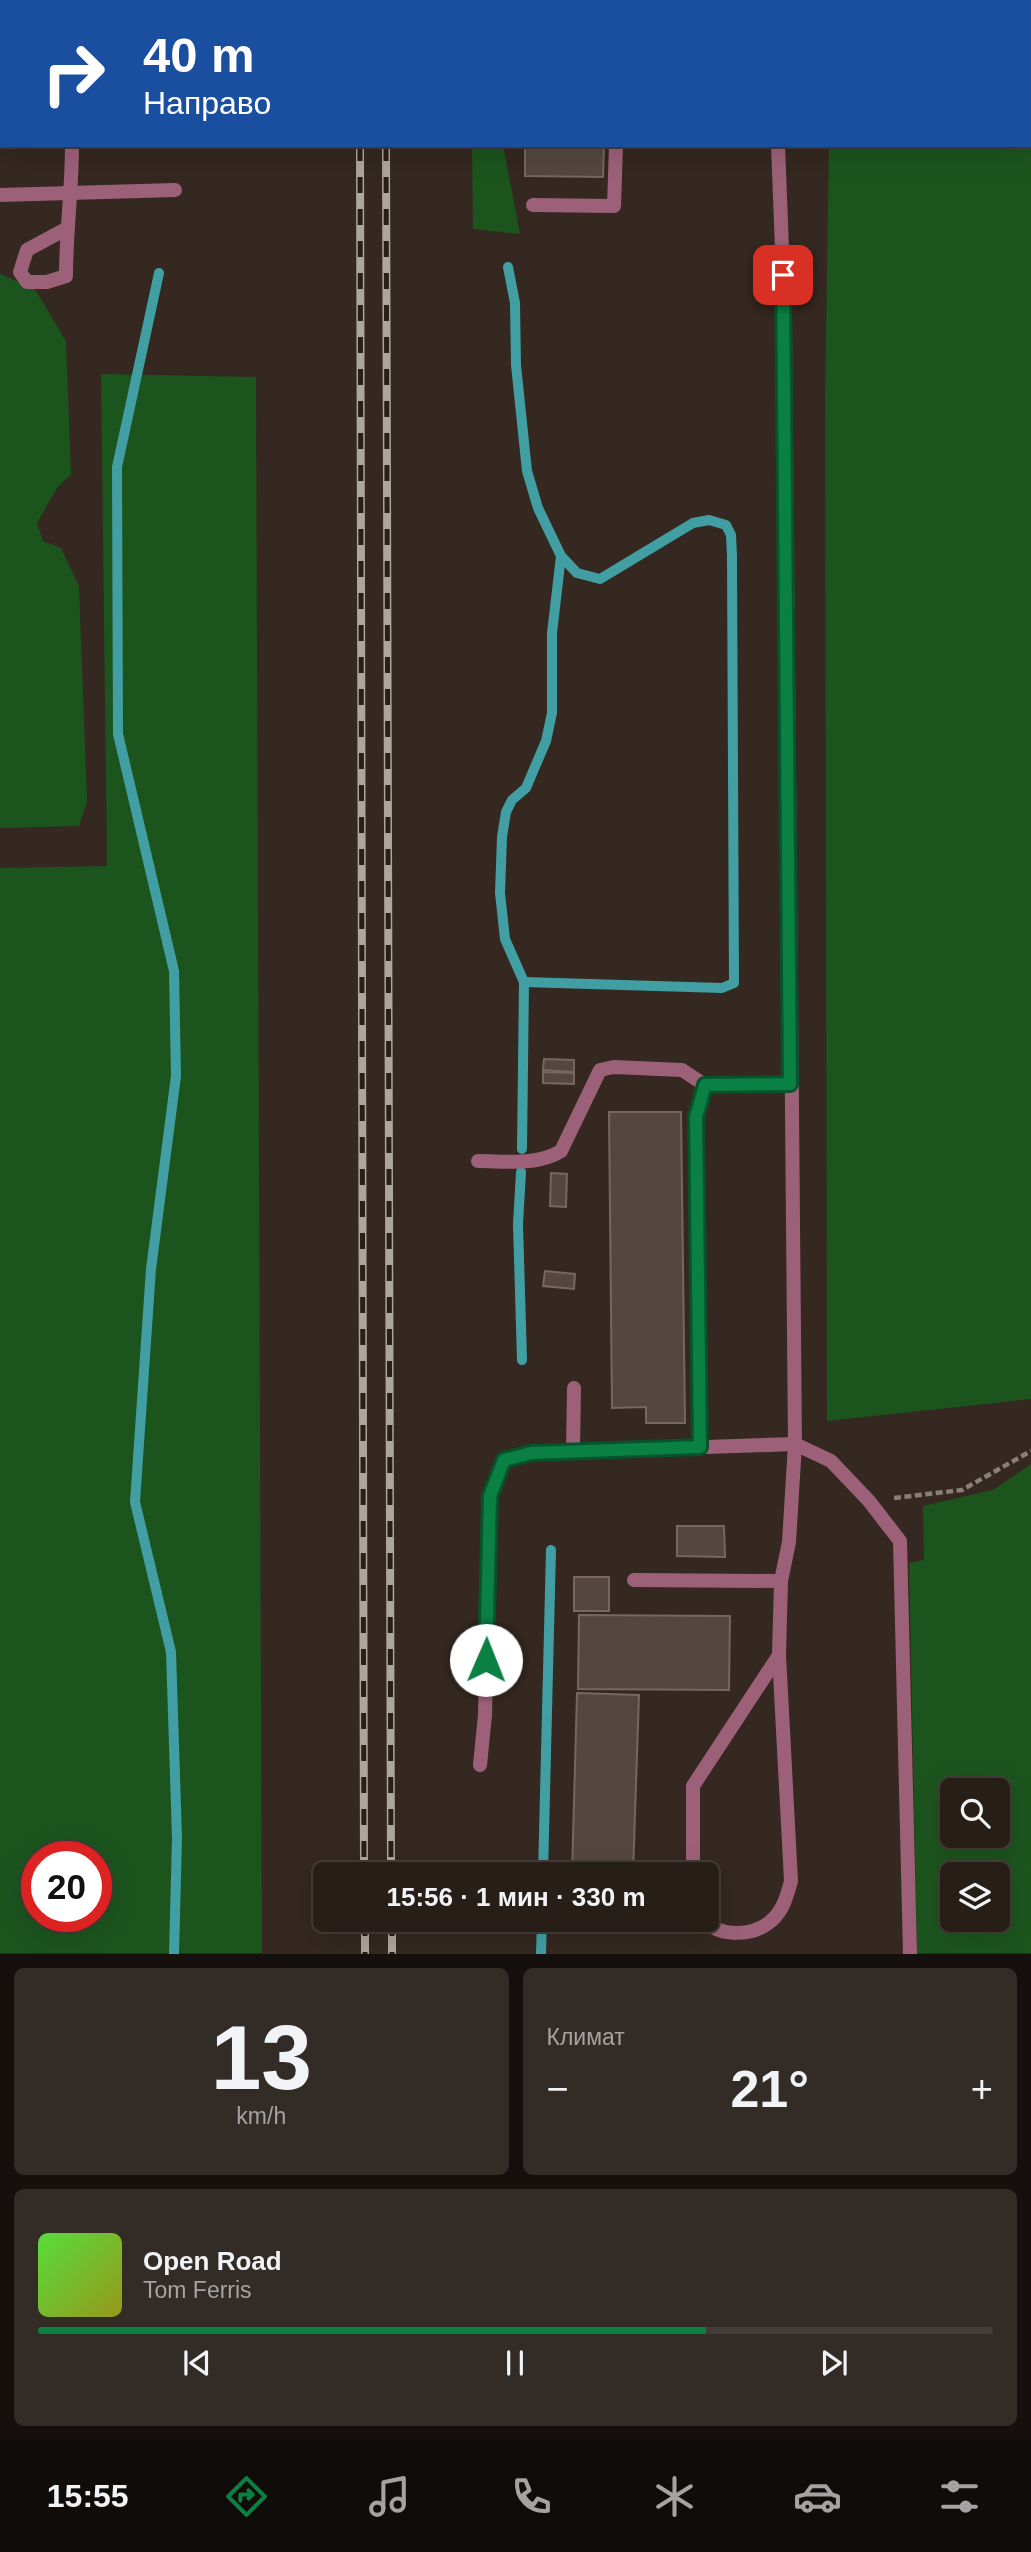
<!DOCTYPE html>
<html lang="ru">
<head>
<meta charset="utf-8">
<style>
	:root { --surface:#271e18; --page:#332b25; --text:#f1f3f6; --muted:#a4a2a2; --line:#433c37; --accent:#0b8043 }
	body { margin:0; font-family:Helvetica,sans-serif; background:var(--page); color:var(--text); height:100vh; display:flex; flex-direction:column; font-size:26px; white-space:nowrap }
	* { box-sizing:border-box; margin:0 }
	p { font-size:23px; color:var(--muted) }
	.icon { flex:none; width:38px; height:38px; fill:none; stroke:currentColor; stroke-width:2; stroke-linecap:round; stroke-linejoin:round }
	.map { position:relative; height:1954px; overflow:hidden }
	.panel { display:flex; flex-direction:column; gap:14px; padding:14px; background:#15100d; flex:1 }
	.panel>* { flex:none }
	.guide { position:absolute; left:0px; top:0px; width:1032px; height:147px; box-shadow:0 7px 28px #0002,0 0 0 2px var(--line); background:#1a4fa0; color:#fff; overflow:hidden }
	.buttons { position:absolute; left:940px; top:1778px; display:grid; gap:14px }
	.buttons a { display:grid; place-items:center; width:70px; height:70px; border-radius:10px; background:var(--surface); box-shadow:0 7px 28px #0002,0 0 0 2px var(--line); font-size:35px }
	.speed { position:absolute; left:21px; top:1841px; display:flex; gap:14px; font-size:35px; font-weight:700; text-align:center }
	.speed>* { display:grid; place-content:center; width:91px; height:91px; border-radius:50%; background:var(--surface); box-shadow:0 7px 28px #0002,0 0 0 2px var(--line); line-height:1 }
	.speed .limit { border:10px solid #d22; background:#fff; color:#111 }
	.pin { position:absolute; display:grid; place-items:center; width:60px; height:60px; color:#fff; margin:-30px; border-radius:14px; box-shadow:0 4px 10px #0006 }
	.me { position:absolute; width:77px; margin:-38px; rotate:1deg; stroke-linejoin:round; filter:drop-shadow(0 0 5px #0008) }
	.turn { display:flex; align-items:center; gap:24px; height:147px; padding:0 28px; font-size:32px }
	.turn .icon { width:91px; height:91px; stroke-width:2.5 }
	.turn b { display:block; font-size:49px; line-height:60px }
	.big { font-size:52px; font-weight:700; line-height:1.1 }
	.panel .tile { flex:1; display:flex; flex-direction:column; justify-content:center; gap:10px; min-width:0; padding:0 24px; border-radius:10px; background:var(--page) }
	.panel .dial { align-items:center; gap:0 }
	.dial b { font-size:91px; line-height:1 }
	.song { display:flex; align-items:center; gap:21px }
	.cover { width:84px; height:84px; border-radius:10px; background:linear-gradient(135deg,hsl(110 70% 55%),hsl(60 70% 35%)) }
	.played { height:7px; border-radius:4px; background:linear-gradient(90deg,var(--accent) 70%,var(--line) 70%) }
	.keys { display:flex; justify-content:space-around; direction:ltr }
	.heat { display:flex; justify-content:space-between; align-items:center; font-size:38px; direction:ltr }
	.panel .tiles { flex:1; display:grid; gap:14px; grid-template-columns:1fr 1fr }
	.tile:last-child { grid-column:span 2 }
	.trip { position:absolute; left:313px; top:1862px; width:406px; height:70px; border-radius:10px; background:var(--surface); box-shadow:0 7px 28px #0002,0 0 0 2px var(--line); font-weight:700; line-height:70px; text-align:center }
	.tab-bar { display:flex; height:112px; justify-content:space-around; align-items:center; background:#100c0a; color:var(--muted) }
	.tab-bar .icon { width:49px; height:49px }
	.tab-bar .active { color:var(--accent) }
	.tab-bar b { font-size:32px; color:var(--text) }
	.map>svg:first-child { display:block }
	.green { fill:#1c541e; fill-rule:evenodd }
	.lines { fill:none; stroke-linecap:round; stroke-linejoin:round }
	.stream { stroke:#419fa4; stroke-width:10 }
	.building { fill:#55473f; stroke:#76685f; stroke-width:2 }
	.path { stroke:#897f79; stroke-width:4.5; stroke-dasharray:7 3.5; stroke-linecap:butt }
	.lane { stroke:#9c6179; stroke-width:14 }
	.rail-casing { stroke:#aea59f; stroke-width:8 }
	.rail { stroke:#2a1f17; stroke-width:5; stroke-dasharray:16; stroke-linecap:butt }
	.route-casing { stroke:#07532c; stroke-width:18 }
	.route { stroke:#0b8043; stroke-width:12 }
</style>
</head>
<body>
<div class="map">
<svg width="1031" height="1954" viewBox="0 0 1031 1954">
	<rect width="100%" height="100%" fill="#342820"/>
	<g class="green">
		<path d="M 832,0 L 1031,0 L 1031,1399 L 827,1421 L 825,397 L 829,145 L 1031,145 L 1031,2 Z"/>
		<path d="M 472,145 L 503,145 L 520,234 L 473,229 Z"/>
		<path d="M 0,274 L 35,289 L 66,341 L 71,474 L 57,488 L 37,523 L 43,541 L 61,548 L 79,586 L 87,801 L 79,826 L 0,828 Z"/>
		<path d="M 101,374 L 256,377 L 262,1953 L 0,1953 L 0,868 L 107,866 ZM 37,1857 L 96,1857 L 96,1916 L 37,1916 Z"/>
		<path d="M 1031,1464 L 1031,1953 L 917,1953 L 909,1563 L 924,1560 L 923,1506 L 993,1490 ZM 952,1790 L 998,1790 L 998,1836 L 952,1836 ZM 952,1874 L 998,1874 L 998,1920 L 952,1920 Z"/>
	</g>
	<g class="lines">
		<g class="stream">
			<path d="M 508,267 L 515,303 L 516,365 L 527,471 L 538,508 L 561,556 L 577,573 L 600,579 L 693,523 L 709,520 L 726,525 L 731,535 L 732,556 L 734,983 L 722,988 L 524,982"/>
			<path d="M 159,273 L 117,467 L 118,734 L 174,971 L 176,1076 L 151,1269 L 135,1502 L 171,1652 L 177,1838 L 174,1954"/>
			<path d="M 522,1149 L 524,982 L 505,939 L 500,893 L 502,837 L 506,812 L 512,800 L 526,788 L 546,741 L 552,713 L 552,633 L 561,556"/>
			<path d="M 521,1172 L 518,1224 L 522,1360"/>
			<path d="M 543,1874 L 551,1550"/>
			<path d="M 541,1954 L 542,1920"/>
		</g>
	</g>
	<g class="building">
		<path d="M 528,0 L 601,0 L 528,2 Z"/>
		<path d="M 525,145 L 604,145 L 603,177 L 525,176 Z"/>
		<path d="M 544,1059 L 574,1060 L 574,1072 L 543,1070 Z"/>
		<path d="M 543,1072 L 574,1073 L 574,1084 L 543,1083 Z"/>
		<path d="M 609,1112 L 681,1112 L 685,1423 L 646,1423 L 646,1407 L 612,1408 Z"/>
		<path d="M 551,1173 L 567,1174 L 566,1207 L 550,1206 Z"/>
		<path d="M 545,1271 L 575,1274 L 574,1289 L 543,1286 Z"/>
		<path d="M 677,1526 L 724,1526 L 725,1557 L 677,1556 Z"/>
		<rect x="574" y="1577" width="35" height="34"/>
		<path d="M 579,1615 L 730,1616 L 729,1690 L 578,1689 Z"/>
		<path d="M 577,1693 L 639,1695 L 633,1874 L 572,1874 Z"/>
	</g>
	<g class="lines">
		<path class="path" d="M 894,1498 L 962,1490 L 1031,1451"/>
		<g class="lane">
			<path d="M 70,0 L 70,2"/>
			<path d="M 773,0 L 773,2"/>
			<path d="M 619,2 L 619,0"/>
			<path d="M 0,195 L 175,190"/>
			<path d="M 533,205 L 614,206 L 616,145"/>
			<path d="M 66,229 L 27,250 L 20,272 L 27,282 L 47,282 L 66,276 C 66,232 72,190 72,145"/>
			<path d="M 478,1161 C 505,1161 537,1166 561,1151 L 600,1070 L 614,1067 L 682,1070 L 705,1085 L 790,1084"/>
			<path d="M 700,1447 L 696,1117 L 705,1085"/>
			<path d="M 573,1451 L 574,1388"/>
			<path d="M 634,1580 L 781,1581"/>
			<path d="M 480,1765 L 485,1715 L 490,1497 L 504,1460 L 531,1453 L 795,1444 L 831,1461 L 869,1501 L 900,1541 L 910,1954"/>
			<path d="M 693,1874 L 693,1786 L 779,1655"/>
			<path d="M 705,1920 C 719,1938 754,1936 771,1921 C 783,1911 787,1896 791,1881 L 779,1655 L 781,1581 L 789,1542 L 795,1444 L 785,327 L 778,145"/>
		</g>
		<g class="rail-casing">
			<g id="rail">
				<path d="M 360,0 L 360,2"/>
				<path d="M 385,0 L 385,2"/>
				<path d="M 360,145 L 364,1874"/>
				<path d="M 386,145 L 391,1874"/>
				<path d="M 365,1920 L 365,1954"/>
				<path d="M 392,1920 L 392,1954"/>
			</g>
		</g>
		<use href="#rail" class="rail"/>
	</g>
	<g class="lines">
		<g class="route-casing">
			<path id="route" d="M 486,1660 L 490,1496 L 504,1460 L 531,1453 L 700,1447 L 696,1117 L 705,1085 L 790,1084 L 783,275"/>
		</g>
		<use href="#route" class="route"/>
	</g>
</svg>
<div class="buttons">
<a><svg class="icon" aria-label="search" viewBox="0 0 24 24"><circle cx="10" cy="10" r="6"/><path d="M15 15l6 6"/></svg></a>
<a><svg class="icon" aria-label="layers" viewBox="0 0 24 24"><path d="M12 4l9 5-9 5-9-5zM3 14l9 5 9-5"/></svg></a>
</div>
<div class="speed"><div class="limit">20</div></div>
<div class="pin" style="left:783px;top:275px;background:#d93025"><svg class="icon" aria-label="arrive" viewBox="0 0 24 24"><path d="M6 21V4h12l-3 4 3 4H6"/></svg></div>
<svg class="me" style="left:486px;top:1660px" viewBox="-20 -20 40 40"><circle r="19" fill="#fff"/><path d="M0-13L10 11 0 6-10 11z" fill="#0b8043"/></svg>
<div class="trip">15:56 · 1 мин · 330 m</div>
<div class="guide">
<div class="turn"><svg class="icon" aria-label="right" viewBox="0 0 24 24"><path d="M7 20v-9h11M14 6l5 5-5 5"/></svg><div><b>40 m</b>Направо</div></div>
</div>
</div>
<section class="panel">
<div class="tiles">
<div class="tile dial"><b>13</b><p>km/h</p></div>
<div class="tile"><p>Климат</p>
<div class="heat"><a>−</a><b class="big">21°</b><a>+</a></div>
</div>
<div class="tile">
<div class="song"><i class="cover"></i><div><b>Open Road</b><p>Tom Ferris</p></div></div>
<div class="played"></div>
<div class="keys"><svg class="icon" aria-label="previous" viewBox="0 0 24 24"><path d="M18 5L8 12l10 7zM5 5v14"/></svg><svg class="icon" aria-label="pause" viewBox="0 0 24 24"><path d="M8 5v14M16 5v14"/></svg><svg class="icon" aria-label="next" viewBox="0 0 24 24"><path d="M6 5l10 7-10 7zM19 5v14"/></svg></div>
</div>
</div>
</section>
<nav class="tab-bar">
<b>15:55</b>
<svg class="icon active" aria-label="directions" viewBox="0 0 24 24"><path d="M12 3l9 9-9 9-9-9zM9 14v-3h6M13 9l2 2-2 2"/></svg>
<svg class="icon" aria-label="music" viewBox="0 0 24 24"><path d="M9 18V5l10-2v13"/><circle cx="6" cy="18" r="3"/><circle cx="16" cy="16" r="3"/></svg>
<svg class="icon" aria-label="phone" viewBox="0 0 24 24"><path d="M5 4h4l2 5-3 2q2 4 5 5l2-3 5 2v4C11 20 4 13 5 4z"/></svg>
<svg class="icon" aria-label="climate" viewBox="0 0 24 24"><path d="M12 3v18M4 7l16 10M4 17L20 7"/></svg>
<svg class="icon" aria-label="car" viewBox="0 0 24 24"><path d="M5 17H2v-5l4-1 3-4h7l3 4 3 1v5h-3M9 17h6M6 11h13"/><circle cx="7" cy="17" r="2"/><circle cx="17" cy="17" r="2"/></svg>
<svg class="icon" aria-label="filters" viewBox="0 0 24 24"><path d="M4 7h16M4 17h16"/><circle cx="9" cy="7" r="2"/><circle cx="15" cy="17" r="2"/></svg>
</nav>
</body>
</html>
